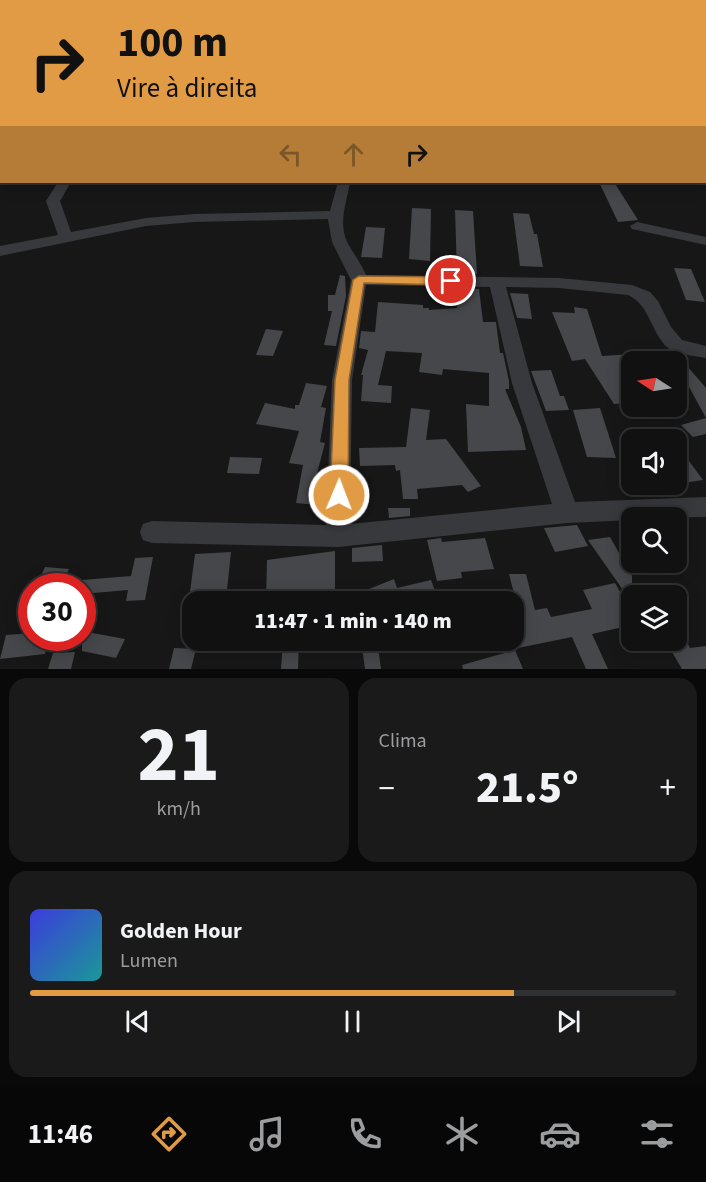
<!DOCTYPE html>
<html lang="pt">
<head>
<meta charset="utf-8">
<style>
	:root { --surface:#111112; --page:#1a1a1b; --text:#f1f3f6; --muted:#9c9d9f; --line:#303132; --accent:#e29b45 }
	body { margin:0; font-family:"Source Sans 3",sans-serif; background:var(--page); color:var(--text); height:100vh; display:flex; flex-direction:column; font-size:22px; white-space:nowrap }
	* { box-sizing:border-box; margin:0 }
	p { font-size:20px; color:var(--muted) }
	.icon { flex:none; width:33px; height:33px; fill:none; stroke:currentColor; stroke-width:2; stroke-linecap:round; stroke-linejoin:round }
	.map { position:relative; height:669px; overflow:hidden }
	.details { display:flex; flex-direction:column; gap:9px; padding:9px; background:#09090a; flex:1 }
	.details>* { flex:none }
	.hud { position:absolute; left:0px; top:0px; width:706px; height:183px; box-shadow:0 3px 15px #0003,0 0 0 2px var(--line); background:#e29b45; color:#111; overflow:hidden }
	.needle { width:39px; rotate:282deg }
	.buttons { position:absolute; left:621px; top:351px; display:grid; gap:12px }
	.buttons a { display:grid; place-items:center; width:66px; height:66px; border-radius:12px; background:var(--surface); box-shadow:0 3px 15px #0003,0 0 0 2px var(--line); font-size:30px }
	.speed { position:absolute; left:18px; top:573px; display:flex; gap:12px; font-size:30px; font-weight:700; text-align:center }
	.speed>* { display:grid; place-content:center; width:78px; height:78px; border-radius:50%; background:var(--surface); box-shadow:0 3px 15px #0003,0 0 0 2px var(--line); line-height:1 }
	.speed .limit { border:9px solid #d22; background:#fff; color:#111 }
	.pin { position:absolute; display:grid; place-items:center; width:51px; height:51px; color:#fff; margin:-26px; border:3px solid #fff; border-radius:50%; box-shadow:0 2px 6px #0007 }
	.me { position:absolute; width:66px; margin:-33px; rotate:1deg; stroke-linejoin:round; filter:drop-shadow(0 0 4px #0008) }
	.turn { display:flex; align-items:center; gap:21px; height:126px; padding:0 18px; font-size:27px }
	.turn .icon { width:78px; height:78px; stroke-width:2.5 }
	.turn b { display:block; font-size:42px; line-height:51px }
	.lanes { display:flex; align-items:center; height:57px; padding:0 18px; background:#0003; justify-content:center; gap:30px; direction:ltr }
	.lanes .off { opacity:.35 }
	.big { font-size:45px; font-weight:800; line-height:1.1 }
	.details .widget { flex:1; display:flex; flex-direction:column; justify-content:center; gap:9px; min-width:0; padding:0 21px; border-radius:18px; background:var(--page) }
	.details .dial { align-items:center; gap:0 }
	.dial b { font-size:78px; line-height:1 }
	.song { display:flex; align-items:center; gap:18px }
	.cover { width:72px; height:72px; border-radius:9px; background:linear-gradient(135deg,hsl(240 70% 55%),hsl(180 70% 35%)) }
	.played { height:6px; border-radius:3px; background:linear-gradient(90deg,var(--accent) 75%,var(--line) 75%) }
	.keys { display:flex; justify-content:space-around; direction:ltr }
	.heat { display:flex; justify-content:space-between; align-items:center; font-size:33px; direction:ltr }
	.details .tiles { flex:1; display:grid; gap:9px; grid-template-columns:1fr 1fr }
	.widget:last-child { grid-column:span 2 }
	.trip { position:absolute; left:182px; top:591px; width:342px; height:60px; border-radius:18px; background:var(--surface); box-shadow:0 3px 15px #0003,0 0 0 2px var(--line); font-weight:800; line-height:60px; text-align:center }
	.tabs { display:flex; height:96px; justify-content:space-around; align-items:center; background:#070707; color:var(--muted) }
	.tabs .icon { width:42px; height:42px }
	.tabs .current { color:var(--accent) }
	.tabs b { font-size:27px; color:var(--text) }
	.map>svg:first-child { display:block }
	.building { fill:#46474b }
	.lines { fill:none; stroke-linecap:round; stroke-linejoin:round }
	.minor { fill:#38393d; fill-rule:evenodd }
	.route { fill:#e29b45; stroke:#93652d; stroke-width:1.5 }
</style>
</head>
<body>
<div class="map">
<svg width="706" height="669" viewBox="0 0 706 669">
	<rect width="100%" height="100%" fill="#171718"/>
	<g class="building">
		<path d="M 599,182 L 614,182 L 638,220 L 618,222 Z"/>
		<path d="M 412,208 L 431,209 L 430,261 L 409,259 Z"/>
		<path d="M 455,210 L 473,211 L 477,274 L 457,274 Z"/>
		<path d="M 513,213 L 529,214 L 534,234 L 537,234 L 543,267 L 520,266 Z"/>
		<path d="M 366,227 L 385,228 L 382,258 L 361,257 Z"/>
		<path d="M 674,268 L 691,269 L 705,302 L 686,300 Z"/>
		<path d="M 340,275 L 345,276 L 346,296 L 336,346 L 324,345 L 332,311 L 328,311 L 328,295 L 335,295 Z"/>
		<path d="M 455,289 L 479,289 L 483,322 L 496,322 L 500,353 L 503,353 L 509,381 L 509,389 L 505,389 L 521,427 L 526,450 L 468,452 L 466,404 L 489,406 L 489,373 L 443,369 L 442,375 L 419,372 L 422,353 L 386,351 L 378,385 L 392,386 L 391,403 L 361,401 L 363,375 L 361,375 L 368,350 L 359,348 L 361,331 L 375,332 L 378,302 L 423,305 L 423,308 L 429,308 L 429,310 L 457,308 Z"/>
		<path d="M 510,293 L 528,294 L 532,319 L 517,318 Z"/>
		<path d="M 574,307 L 587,309 L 602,356 L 632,354 L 632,403 L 614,404 L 585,359 L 572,361 L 552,312 L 575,313 Z"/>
		<path d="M 266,329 L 283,331 L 273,356 L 256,355 Z"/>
		<path d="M 681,359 L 706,388 L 706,434 L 693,437 L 681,425 L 706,418 L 688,385 L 676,387 L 676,369 L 680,369 L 676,362 Z"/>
		<path d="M 551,370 L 560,396 L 564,396 L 569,410 L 546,411 L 531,371 Z"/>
		<path d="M 306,383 L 327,386 L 321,407 L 326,408 L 320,442 L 325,443 L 315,481 L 323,481 L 319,505 L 296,503 L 303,465 L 289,463 L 299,431 L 256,424 L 265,403 L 295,409 L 295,405 L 299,405 Z"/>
		<path d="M 411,408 L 430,410 L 426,440 L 446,439 L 481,486 L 468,492 L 462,485 L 417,489 L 418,499 L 403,499 L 400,470 L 396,471 L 395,465 L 360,466 L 359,448 L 406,447 Z"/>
		<path d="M 600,408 L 616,458 L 587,457 L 573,410 Z"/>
		<path d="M 230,457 L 262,458 L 259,474 L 227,473 Z"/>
		<path d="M 689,461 L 703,480 L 676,484 L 676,463 Z"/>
		<path d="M 388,508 L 410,508 L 410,516 L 389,518 Z"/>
		<path d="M 577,525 L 588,546 L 555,552 L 544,528 Z"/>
		<path d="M 610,537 L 632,576 L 632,603 L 588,540 Z"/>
		<path d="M 441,538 L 442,542 L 485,538 L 494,569 L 461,572 L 462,578 L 437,581 L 427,540 Z"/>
		<path d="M 382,545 L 383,561 L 352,562 L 352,548 Z"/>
		<path d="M 335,551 L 335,602 L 266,602 L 267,560 Z"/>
		<path d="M 231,552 L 227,590 L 190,592 L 195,554 Z"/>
		<path d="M 153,557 L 145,600 L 126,601 L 128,590 L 82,594 L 82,580 L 131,576 L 135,558 Z"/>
		<path d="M 45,567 L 69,569 L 61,586 L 37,585 Z"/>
		<path d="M 509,574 L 526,574 L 535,610 L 547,608 L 551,617 L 592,609 L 583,590 L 615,583 L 632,613 L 632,625 L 592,634 L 608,669 L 586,669 L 572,637 L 513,649 L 513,614 L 519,613 Z"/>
		<path d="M 394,579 L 397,588 L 431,580 L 438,599 L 427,602 L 365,602 L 365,596 L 372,594 L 369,589 Z"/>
		<path d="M 82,631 L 125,639 L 116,658 L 82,651 Z"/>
		<path d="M 32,633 L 32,638 L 49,638 L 45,654 L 0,659 L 6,635 Z"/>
		<path d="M 283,640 L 299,640 L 298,669 L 281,669 Z"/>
		<path d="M 361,640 L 377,640 L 381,669 L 365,669 Z"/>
		<path d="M 665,640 L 686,640 L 690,648 L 706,646 L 706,669 L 682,669 Z"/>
		<path d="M 174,648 L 196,649 L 191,669 L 169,669 Z"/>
		<path d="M 515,650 L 523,669 L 463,669 L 462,665 Z"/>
		<path d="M 75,652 L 71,669 L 48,669 L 53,653 Z"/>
	</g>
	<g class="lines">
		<g class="minor">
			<path d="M 46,0 L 54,0 L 45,2 Z"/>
			<path d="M 90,0 L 98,0 L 89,2 Z"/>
			<rect x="143" y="0" width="8" height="2"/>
			<path d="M 195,0 L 203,0 L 195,2 Z"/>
			<rect x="253" y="0" width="8" height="2"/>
			<rect x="311" y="0" width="8" height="2"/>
			<path d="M 330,0 L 486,0 L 328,2 Z"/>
			<path d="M 534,0 L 542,0 L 543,2 L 535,2 Z"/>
			<path d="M 598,0 L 666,0 L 668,2 L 599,2 Z"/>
			<path d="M 705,1 L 706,1 L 706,5 L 705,2 L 702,2 Z"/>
			<rect x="0" y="8" width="2" height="4"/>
			<rect x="705" y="23" width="1" height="4"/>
			<path d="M 705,53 L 706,54 L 706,60 L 705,59 Z"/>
			<rect x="705" y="94" width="1" height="6"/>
			<rect x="0" y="146" width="2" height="8"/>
			<path d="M 58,182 L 71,182 L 60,201 L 71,232 L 146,218 L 194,214 L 330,211 L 338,182 L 350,182 C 347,202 338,221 347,242 C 353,253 361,263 366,275 L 559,278 L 632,285 L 650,292 L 658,301 L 671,327 L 682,340 L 706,346 L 706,358 C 696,356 677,355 668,348 C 650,332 651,306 628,295 L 559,288 L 506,287 L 532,383 L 575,502 L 706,497 L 706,517 L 632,518 L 632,520 L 567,523 L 338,547 L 152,543 L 143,540 L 140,532 L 143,524 L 152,521 L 326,525 L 332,380 L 351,280 L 332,242 L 328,219 L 194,222 L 146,226 L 0,256 L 0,246 L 58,235 L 46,201 ZM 366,285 L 490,287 L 512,383 L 552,504 L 350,524 L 352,380 Z"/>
			<path d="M 637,222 L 706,237 L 706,245 L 632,229 L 630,226 Z"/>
		</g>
	</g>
	<path class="route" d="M 359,276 L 451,277 L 457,281 L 451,285 L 364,283 L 349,380 L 348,495 L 345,501 L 339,503 L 333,501 L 330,495 L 335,380 L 353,280 Z"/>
</svg>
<div class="buttons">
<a><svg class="needle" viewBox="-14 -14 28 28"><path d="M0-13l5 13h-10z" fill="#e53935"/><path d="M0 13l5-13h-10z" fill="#9c9d9f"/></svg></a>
<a><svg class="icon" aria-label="sound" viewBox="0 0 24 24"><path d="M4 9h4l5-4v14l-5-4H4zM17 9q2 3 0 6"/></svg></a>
<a><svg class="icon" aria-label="search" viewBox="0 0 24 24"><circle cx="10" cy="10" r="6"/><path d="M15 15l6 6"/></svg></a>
<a><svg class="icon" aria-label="layers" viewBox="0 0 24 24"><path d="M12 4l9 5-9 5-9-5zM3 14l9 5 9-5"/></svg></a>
</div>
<div class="speed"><div class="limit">30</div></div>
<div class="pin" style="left:451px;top:281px;background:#d93025"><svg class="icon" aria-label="arrive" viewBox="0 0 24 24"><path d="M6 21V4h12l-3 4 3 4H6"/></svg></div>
<svg class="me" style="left:339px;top:495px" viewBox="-20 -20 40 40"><circle r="17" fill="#e29b45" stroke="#fff" stroke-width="3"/><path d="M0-11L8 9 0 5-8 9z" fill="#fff"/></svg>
<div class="trip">11:47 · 1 min · 140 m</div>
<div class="hud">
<div class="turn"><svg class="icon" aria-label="right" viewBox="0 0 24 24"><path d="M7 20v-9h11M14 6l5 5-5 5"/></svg><div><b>100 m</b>Vire à direita</div></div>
<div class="lanes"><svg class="icon off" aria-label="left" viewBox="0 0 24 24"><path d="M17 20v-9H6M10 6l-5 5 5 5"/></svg><svg class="icon off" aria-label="ahead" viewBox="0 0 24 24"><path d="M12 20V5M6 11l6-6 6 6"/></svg><svg class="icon" aria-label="right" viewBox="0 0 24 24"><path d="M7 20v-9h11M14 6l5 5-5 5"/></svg></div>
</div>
</div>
<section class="details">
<div class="tiles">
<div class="widget dial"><b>21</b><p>km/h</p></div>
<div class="widget"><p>Clima</p>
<div class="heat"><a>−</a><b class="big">21.5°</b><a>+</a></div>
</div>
<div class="widget">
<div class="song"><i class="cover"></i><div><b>Golden Hour</b><p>Lumen</p></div></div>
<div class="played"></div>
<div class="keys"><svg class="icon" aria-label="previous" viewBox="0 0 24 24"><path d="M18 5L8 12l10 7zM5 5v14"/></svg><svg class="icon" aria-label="pause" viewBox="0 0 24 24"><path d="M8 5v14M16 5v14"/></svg><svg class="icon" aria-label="next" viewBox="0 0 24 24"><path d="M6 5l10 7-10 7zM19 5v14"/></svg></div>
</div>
</div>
</section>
<nav class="tabs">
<b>11:46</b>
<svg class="icon current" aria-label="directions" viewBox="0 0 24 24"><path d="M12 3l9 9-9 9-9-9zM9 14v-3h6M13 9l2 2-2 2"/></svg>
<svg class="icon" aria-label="music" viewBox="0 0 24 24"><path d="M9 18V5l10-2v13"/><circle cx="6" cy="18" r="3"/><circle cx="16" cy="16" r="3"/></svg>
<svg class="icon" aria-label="phone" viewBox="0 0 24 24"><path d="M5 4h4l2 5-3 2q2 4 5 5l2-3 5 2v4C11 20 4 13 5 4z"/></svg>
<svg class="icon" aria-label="climate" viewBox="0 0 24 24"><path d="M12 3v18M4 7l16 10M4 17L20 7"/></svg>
<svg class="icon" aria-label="car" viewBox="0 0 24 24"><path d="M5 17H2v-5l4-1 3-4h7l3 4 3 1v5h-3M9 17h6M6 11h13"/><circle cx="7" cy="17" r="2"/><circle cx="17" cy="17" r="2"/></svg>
<svg class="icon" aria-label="filters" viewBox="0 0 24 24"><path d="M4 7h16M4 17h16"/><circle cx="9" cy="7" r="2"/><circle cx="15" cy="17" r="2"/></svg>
</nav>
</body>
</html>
